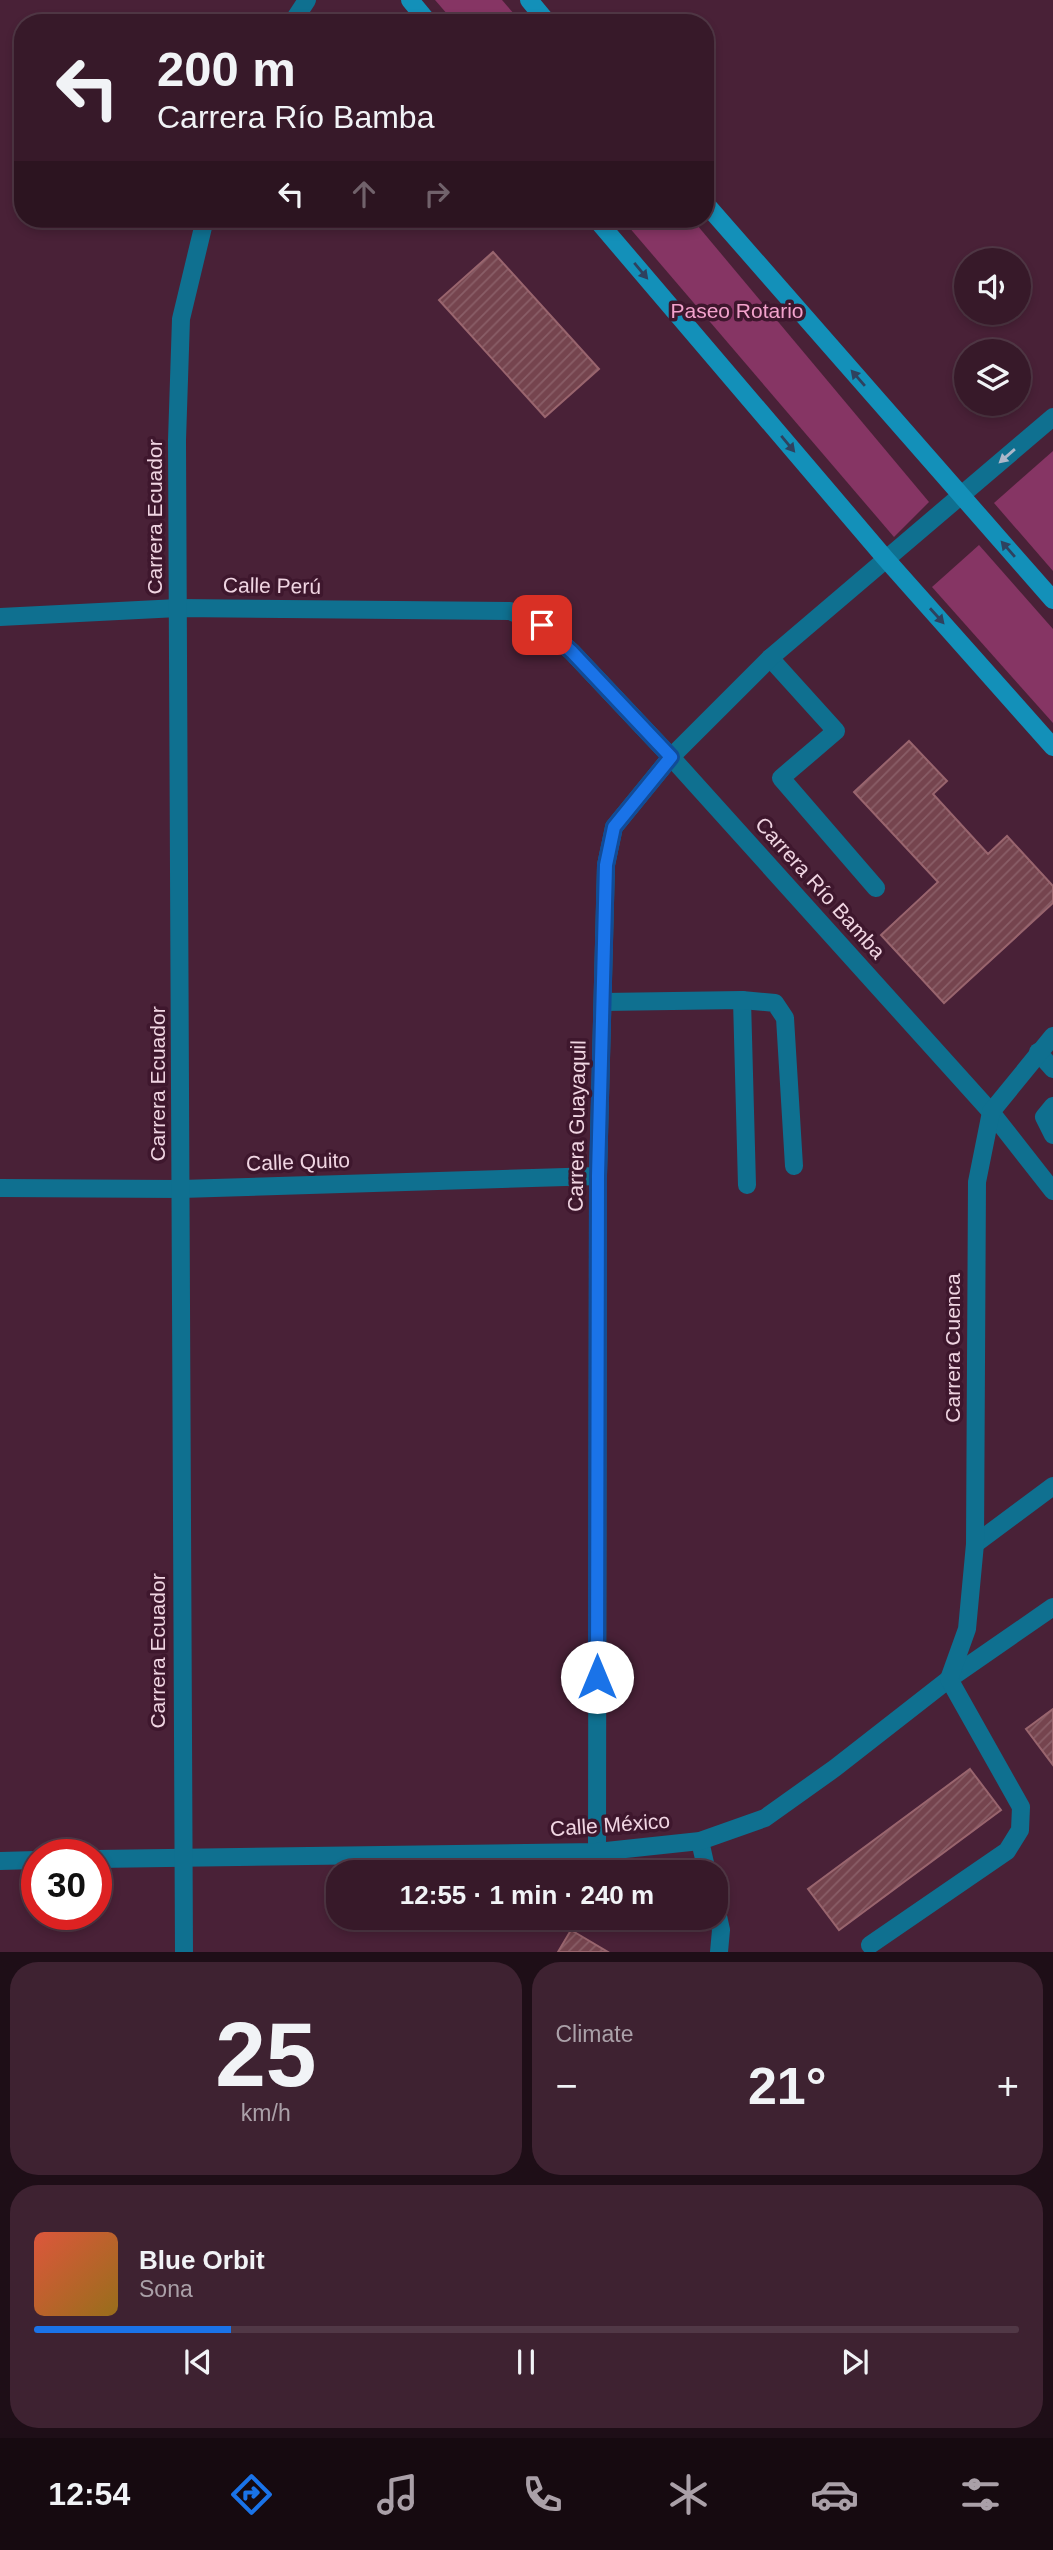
<!DOCTYPE html>
<html lang="en">
<head>
<meta charset="utf-8">
<style>
	:root { --surface:#371929; --page:#3e2231; --text:#f1f3f6; --muted:#aaa0a8; --line:#513846; --accent:#1a73e8 }
	body { margin:0; font-family:Arial,sans-serif; background:var(--page); color:var(--text); height:100vh; display:flex; flex-direction:column; font-size:26px; white-space:nowrap }
	* { box-sizing:border-box; margin:0 }
	p { font-size:23px; color:var(--muted) }
	.icon { flex:none; width:38px; height:38px; fill:none; stroke:currentColor; stroke-width:2; stroke-linecap:round; stroke-linejoin:round }
	.map { position:relative; height:1952px; overflow:hidden }
	.side { display:flex; flex-direction:column; gap:10px; padding:10px; background:#1e0e17; flex:1 }
	.side>* { flex:none }
	.banner { position:absolute; left:14px; top:14px; width:700px; height:214px; border-radius:28px; box-shadow:0 4px 10px #0003,0 0 0 2px var(--line); background:#371929; color:var(--text); overflow:hidden }
	.buttons { position:absolute; left:954px; top:248px; display:grid; gap:14px }
	.buttons a { display:grid; place-items:center; width:77px; height:77px; border-radius:50%; background:var(--surface); box-shadow:0 4px 10px #0003,0 0 0 2px var(--line); font-size:35px }
	.speed { position:absolute; left:21px; top:1839px; display:flex; gap:14px; font-size:35px; font-weight:700; text-align:center }
	.speed>* { display:grid; place-content:center; width:91px; height:91px; border-radius:50%; background:var(--surface); box-shadow:0 4px 10px #0003,0 0 0 2px var(--line); line-height:1 }
	.speed .limit { border:10px solid #d22; background:#fff; color:#111 }
	.pin { position:absolute; display:grid; place-items:center; width:60px; height:60px; color:#fff; margin:-30px; border-radius:14px; box-shadow:0 4px 10px #0006 }
	.me { position:absolute; width:77px; margin:-38px; rotate:0deg; stroke-linejoin:round; filter:drop-shadow(0 0 5px #0008) }
	.turn { display:flex; align-items:center; gap:24px; height:147px; padding:0 28px; font-size:32px }
	.turn .icon { width:91px; height:91px; stroke-width:2.5 }
	.turn b { display:block; font-size:49px; line-height:60px }
	.lanes { display:flex; align-items:center; height:66px; padding:0 28px; background:#0003; justify-content:center; gap:35px; direction:ltr }
	.lanes .off { opacity:.35 }
	.big { font-size:52px; font-weight:800; line-height:1.1 }
	.side .tile { flex:1; display:flex; flex-direction:column; justify-content:center; gap:10px; min-width:0; padding:0 24px; border-radius:28px; background:var(--page) }
	.side .dial { align-items:center; gap:0 }
	.dial b { font-size:91px; line-height:1 }
	.song { display:flex; align-items:center; gap:21px }
	.cover { width:84px; height:84px; border-radius:10px; background:linear-gradient(135deg,hsl(10 70% 55%),hsl(40 70% 35%)) }
	.played { height:7px; border-radius:4px; background:linear-gradient(90deg,var(--accent) 20%,var(--line) 20%) }
	.keys { display:flex; justify-content:space-around; direction:ltr }
	.heat { display:flex; justify-content:space-between; align-items:center; font-size:38px; direction:ltr }
	.side .tiles { flex:1; display:grid; gap:10px; grid-template-columns:1fr 1fr }
	.tile:last-child { grid-column:span 2 }
	.trip { position:absolute; left:326px; top:1860px; width:402px; height:70px; border-radius:28px; background:var(--surface); box-shadow:0 4px 10px #0003,0 0 0 2px var(--line); font-weight:800; line-height:70px; text-align:center }
	.tab-bar { display:flex; height:112px; justify-content:space-around; align-items:center; background:#160a10; color:var(--muted) }
	.tab-bar .icon { width:49px; height:49px }
	.tab-bar .selected { color:var(--accent) }
	.tab-bar b { font-size:32px; color:var(--text) }
	.map>svg:first-child { display:block }
	.green { fill:#863564 }
	.building { fill:url(#building-hatch); stroke:#99656e; stroke-width:2 }
	.lines { fill:none; stroke-linecap:round; stroke-linejoin:round }
	.lane { stroke:#0f7090; stroke-width:18 }
	.street { stroke:#0f7090; stroke-width:18 }
	.secondary { stroke:#1390b9; stroke-width:18 }
	.oneway { fill:#2f415e }
	.oneway2 { fill:#acb7c9 }
	.route-casing { stroke:#114b97; stroke-width:18 }
	.route { stroke:#1a73e8; stroke-width:12 }
	.labels { text-anchor:middle; stroke-width:7; stroke-linejoin:round; paint-order:stroke }
	.park-label { font-size:21px; fill:#f3a2cc; stroke:#3e172d }
	.street-label { font-size:21px; fill:#f0d5e2; stroke:#3e172d }
</style>
</head>
<body>
<div class="map">
<svg width="1053" height="1952" viewBox="0 0 1053 1952">
	<defs>
		<pattern id="building-hatch" width="6" height="6" patternUnits="userSpaceOnUse" patternTransform="scale(1.75)"><rect width="6" height="6" fill="#75444e"/><path d="M-1 1l2-2M0 6l6-6M5 7l2-2" fill="none" stroke="#895e67"/></pattern>
	</defs>
	<rect width="100%" height="100%" fill="#492137"/>
	<g class="green">
		<path d="M 435,0 L 502,0 L 522,23 L 455,23 Z"/>
		<path d="M 622,219 L 692,219 L 929,502 L 894,537 Z"/>
		<path d="M 1053,451 L 1053,571 L 994,503 Z"/>
		<path d="M 979,545 L 1053,629 L 1053,723 L 932,587 Z"/>
	</g>
	<g class="building">
		<path d="M 493,252 L 599,369 L 545,417 L 439,300 Z"/>
		<path d="M 909,741 L 947,781 L 933,794 L 988,854 L 1007,836 L 1053,886 L 1053,903 L 944,1003 L 881,935 L 938,882 L 854,792 Z"/>
		<path d="M 1053,1709 L 1053,1765 L 1026,1729 Z"/>
		<path d="M 970,1769 L 1001,1810 L 839,1930 L 808,1889 Z"/>
		<path d="M 571,1930 L 608,1952 L 558,1952 Z"/>
	</g>
	<g class="lines">
		<g class="lane">
			<path d="M 770,658 L 836,731 L 781,778 L 876,888"/>
			<path d="M 700,1841 L 707,1872"/>
			<path d="M 716,1907 L 721,1930 L 719,1952"/>
		</g>
		<g class="street">
			<path d="M 292,23 L 307,0"/>
			<path d="M 0,617 L 178,608 L 510,611 L 542,625 L 572,652 L 671,757 L 991,1112 L 1053,1191"/>
			<path d="M 742,1000 L 747,1185"/>
			<path d="M 603,1002 L 742,1000 L 775,1003 L 785,1018 L 794,1166"/>
			<path d="M 1038,1052 L 1053,1069"/>
			<path d="M 1053,1106 L 1044,1117 L 1053,1135"/>
			<path d="M 0,1188 L 181,1189 L 598,1176"/>
			<path d="M 975,1544 L 1053,1486"/>
			<path d="M 597,1852 L 598,1176 L 606,865 L 614,827 L 671,757 L 770,658 L 1053,417"/>
			<path d="M 96,1859 L 597,1852 L 700,1841 L 765,1818 L 835,1768 L 949,1679 L 1053,1607"/>
			<path d="M 0,1861 L 37,1860"/>
			<path d="M 870,1945 L 1007,1851 L 1020,1830 L 1021,1807 L 949,1679 L 967,1629 L 975,1544 L 977,1182 L 991,1112 L 1053,1036"/>
			<path d="M 184,1952 L 177,440 L 181,319 L 205,219"/>
		</g>
		<g class="secondary">
			<path d="M 410,0 L 429,23"/>
			<path d="M 529,0 L 548,23"/>
			<path d="M 705,203 L 1053,600"/>
			<path d="M 596,219 L 885,558 L 1053,747"/>
		</g>
	</g>
	<defs><path id="oneway-solid" d="M-6-.8H1V-3.2L6.5 0L1 3.2V.8H-6Z" transform="scale(1.75)"/></defs>
	<g class="oneway">
		<use href="#oneway-solid" transform="translate(641 271) rotate(50)"/>
		<use href="#oneway-solid" transform="translate(858 378) rotate(-131)"/>
		<use href="#oneway-solid" transform="translate(788 444) rotate(50)"/>
		<use href="#oneway-solid" transform="translate(1008 549) rotate(-131)"/>
		<use href="#oneway-solid" transform="translate(937 616) rotate(48)"/>
	</g>
	<use class="oneway2" href="#oneway-solid" transform="translate(1007 456) rotate(139)"/>
	<g class="lines">
		<g class="route-casing">
			<path id="route" d="M 542,625 L 572,652 L 671,757 L 614,827 L 606,865 L 598,1176 L 597,1677"/>
		</g>
		<use href="#route" class="route"/>
	</g>
	<g class="labels">
		<g class="park-label">
			<text x="737" y="318">Paseo Rotario</text>
		</g>
		<g class="street-label">
			<text transform="translate(155 517) rotate(-90)" y="7">Carrera Ecuador</text>
			<text transform="translate(272 586) rotate(1)" y="7">Calle Perú</text>
			<text transform="translate(820 888) rotate(48)" y="7">Carrera Río Bamba</text>
			<text transform="translate(158 1084) rotate(-90)" y="7">Carrera Ecuador</text>
			<text transform="translate(577 1126) rotate(-89)" y="7">Carrera Guayaquil</text>
			<text transform="translate(298 1162) rotate(-2)" y="7">Calle Quito</text>
			<text transform="translate(953 1348) rotate(-90)" y="7">Carrera Cuenca</text>
			<text transform="translate(158 1651) rotate(-90)" y="7">Carrera Ecuador</text>
			<text transform="translate(610 1825) rotate(-4)" y="7">Calle México</text>
		</g>
	</g>
</svg>
<div class="buttons">
<a><svg class="icon" aria-label="sound" viewBox="0 0 24 24"><path d="M4 9h4l5-4v14l-5-4H4zM17 9q2 3 0 6"/></svg></a>
<a><svg class="icon" aria-label="layers" viewBox="0 0 24 24"><path d="M12 4l9 5-9 5-9-5zM3 14l9 5 9-5"/></svg></a>
</div>
<div class="speed"><div class="limit">30</div></div>
<div class="pin" style="left:542px;top:625px;background:#d93025"><svg class="icon" aria-label="arrive" viewBox="0 0 24 24"><path d="M6 21V4h12l-3 4 3 4H6"/></svg></div>
<svg class="me" style="left:597px;top:1677px" viewBox="-20 -20 40 40"><circle r="19" fill="#fff"/><path d="M0-13L10 11 0 6-10 11z" fill="#1a73e8"/></svg>
<div class="trip">12:55 · 1 min · 240 m</div>
<div class="banner">
<div class="turn"><svg class="icon" aria-label="left" viewBox="0 0 24 24"><path d="M17 20v-9H6M10 6l-5 5 5 5"/></svg><div><b>200 m</b>Carrera Río Bamba</div></div>
<div class="lanes"><svg class="icon" aria-label="left" viewBox="0 0 24 24"><path d="M17 20v-9H6M10 6l-5 5 5 5"/></svg><svg class="icon off" aria-label="ahead" viewBox="0 0 24 24"><path d="M12 20V5M6 11l6-6 6 6"/></svg><svg class="icon off" aria-label="right" viewBox="0 0 24 24"><path d="M7 20v-9h11M14 6l5 5-5 5"/></svg></div>
</div>
</div>
<section class="side">
<div class="tiles">
<div class="tile dial"><b>25</b><p>km/h</p></div>
<div class="tile"><p>Climate</p>
<div class="heat"><a>−</a><b class="big">21°</b><a>+</a></div>
</div>
<div class="tile">
<div class="song"><i class="cover"></i><div><b>Blue Orbit</b><p>Sona</p></div></div>
<div class="played"></div>
<div class="keys"><svg class="icon" aria-label="previous" viewBox="0 0 24 24"><path d="M18 5L8 12l10 7zM5 5v14"/></svg><svg class="icon" aria-label="pause" viewBox="0 0 24 24"><path d="M8 5v14M16 5v14"/></svg><svg class="icon" aria-label="next" viewBox="0 0 24 24"><path d="M6 5l10 7-10 7zM19 5v14"/></svg></div>
</div>
</div>
</section>
<nav class="tab-bar">
<b>12:54</b>
<svg class="icon selected" aria-label="directions" viewBox="0 0 24 24"><path d="M12 3l9 9-9 9-9-9zM9 14v-3h6M13 9l2 2-2 2"/></svg>
<svg class="icon" aria-label="music" viewBox="0 0 24 24"><path d="M9 18V5l10-2v13"/><circle cx="6" cy="18" r="3"/><circle cx="16" cy="16" r="3"/></svg>
<svg class="icon" aria-label="phone" viewBox="0 0 24 24"><path d="M5 4h4l2 5-3 2q2 4 5 5l2-3 5 2v4C11 20 4 13 5 4z"/></svg>
<svg class="icon" aria-label="climate" viewBox="0 0 24 24"><path d="M12 3v18M4 7l16 10M4 17L20 7"/></svg>
<svg class="icon" aria-label="car" viewBox="0 0 24 24"><path d="M5 17H2v-5l4-1 3-4h7l3 4 3 1v5h-3M9 17h6M6 11h13"/><circle cx="7" cy="17" r="2"/><circle cx="17" cy="17" r="2"/></svg>
<svg class="icon" aria-label="filters" viewBox="0 0 24 24"><path d="M4 7h16M4 17h16"/><circle cx="9" cy="7" r="2"/><circle cx="15" cy="17" r="2"/></svg>
</nav>
</body>
</html>
